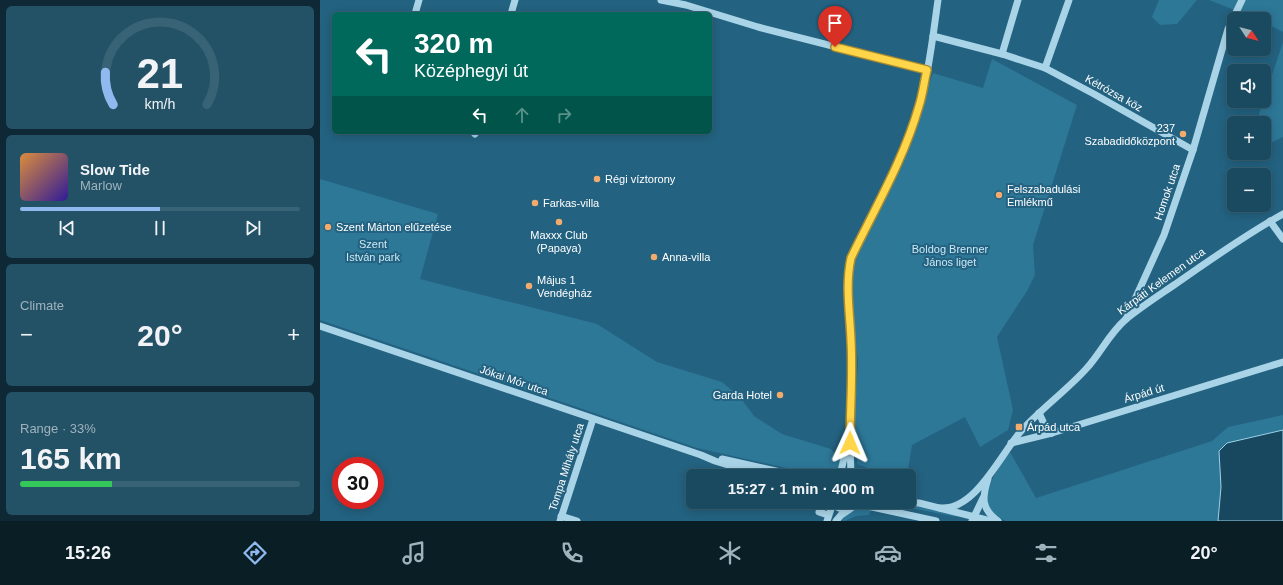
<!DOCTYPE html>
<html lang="en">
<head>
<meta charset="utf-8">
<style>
	:root { --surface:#1a4a60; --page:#235166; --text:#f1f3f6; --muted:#9fb3bd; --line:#386275; --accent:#90b9f0 }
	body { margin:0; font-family:Helvetica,sans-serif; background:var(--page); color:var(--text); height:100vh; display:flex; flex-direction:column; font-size:15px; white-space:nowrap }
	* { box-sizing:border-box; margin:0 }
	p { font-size:13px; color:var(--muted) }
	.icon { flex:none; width:22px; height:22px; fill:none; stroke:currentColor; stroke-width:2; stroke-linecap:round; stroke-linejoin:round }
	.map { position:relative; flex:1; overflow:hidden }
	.sheet { display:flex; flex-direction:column; gap:6px; padding:6px; background:#0e2935; width:320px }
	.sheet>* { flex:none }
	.hud { position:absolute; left:12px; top:12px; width:380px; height:122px; border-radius:6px; box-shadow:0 2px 10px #0003,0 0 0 1px var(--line); background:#00695c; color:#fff; overflow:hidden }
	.needle { width:26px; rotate:126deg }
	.fabs { position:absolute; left:907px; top:12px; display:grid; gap:8px }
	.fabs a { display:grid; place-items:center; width:44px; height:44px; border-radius:6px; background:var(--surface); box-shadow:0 2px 10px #0003,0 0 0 1px var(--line); font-size:20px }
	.speed { position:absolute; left:12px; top:457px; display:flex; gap:8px; font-size:20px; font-weight:700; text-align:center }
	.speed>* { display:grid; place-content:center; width:52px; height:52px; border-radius:50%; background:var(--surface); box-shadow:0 2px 10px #0003,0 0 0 1px var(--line); line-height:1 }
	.speed .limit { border:6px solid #d22; background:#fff; color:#111 }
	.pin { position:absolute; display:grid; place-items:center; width:34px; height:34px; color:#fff; margin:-41px -17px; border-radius:50% 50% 50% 0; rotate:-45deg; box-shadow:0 0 4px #0007 }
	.pin .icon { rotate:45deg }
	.me { position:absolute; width:44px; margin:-22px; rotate:1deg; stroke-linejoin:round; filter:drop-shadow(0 0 3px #0008) }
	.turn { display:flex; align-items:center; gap:14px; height:84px; padding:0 16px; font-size:18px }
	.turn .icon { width:52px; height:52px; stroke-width:2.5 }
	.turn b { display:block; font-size:28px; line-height:34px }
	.lanes { display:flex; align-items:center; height:38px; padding:0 16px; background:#0003; justify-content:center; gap:20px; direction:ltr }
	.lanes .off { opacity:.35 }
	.big { font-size:30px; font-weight:700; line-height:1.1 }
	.sheet .tile { flex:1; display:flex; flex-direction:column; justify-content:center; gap:6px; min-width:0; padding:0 14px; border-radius:6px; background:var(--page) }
	.sheet .dial { align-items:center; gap:0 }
	.dial svg { height:104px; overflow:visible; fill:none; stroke:var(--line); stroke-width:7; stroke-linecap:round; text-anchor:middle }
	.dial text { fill:var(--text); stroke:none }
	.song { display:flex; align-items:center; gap:12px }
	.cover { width:48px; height:48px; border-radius:6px; background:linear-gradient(135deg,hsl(30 70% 55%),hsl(250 70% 35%)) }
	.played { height:4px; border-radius:2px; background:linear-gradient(90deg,var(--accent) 50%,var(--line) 50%) }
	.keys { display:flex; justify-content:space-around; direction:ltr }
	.heat { display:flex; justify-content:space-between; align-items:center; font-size:22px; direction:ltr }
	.charge { height:6px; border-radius:3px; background:linear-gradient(90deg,#34c759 33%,var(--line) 0) }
	.trip { position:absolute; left:366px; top:469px; width:230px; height:40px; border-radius:6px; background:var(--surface); box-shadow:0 2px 10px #0003,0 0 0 1px var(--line); font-weight:700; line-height:40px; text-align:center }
	.dock { display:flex; height:64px; justify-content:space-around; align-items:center; background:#0a1e26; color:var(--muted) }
	.dock .icon { width:28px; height:28px }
	.dock .selected { color:var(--accent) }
	.dock b { font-size:18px; color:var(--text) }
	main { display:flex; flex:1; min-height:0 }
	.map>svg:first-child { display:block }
	.green { fill:#2d7797 }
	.water { fill:#184860; stroke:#9dd2e8 }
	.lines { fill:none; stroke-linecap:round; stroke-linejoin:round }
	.minor { stroke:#a9d4e7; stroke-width:7 }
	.route-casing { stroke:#a68a30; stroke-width:10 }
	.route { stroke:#ffd54a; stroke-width:7 }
	.poi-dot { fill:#f2ab6c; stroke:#236280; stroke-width:1.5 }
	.labels { text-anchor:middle; stroke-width:4; stroke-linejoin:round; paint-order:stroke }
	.street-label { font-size:11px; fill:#fff; stroke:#236280 }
	.poi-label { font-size:11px; fill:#fff; stroke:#236280; text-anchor:start }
	.park-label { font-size:11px; fill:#cce9f5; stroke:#236280 }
</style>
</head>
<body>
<main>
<section class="sheet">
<div class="tile dial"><svg viewBox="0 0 100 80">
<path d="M14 69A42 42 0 1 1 86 69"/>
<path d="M14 69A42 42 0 0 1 8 44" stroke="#90b9f0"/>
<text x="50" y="56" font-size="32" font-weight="700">21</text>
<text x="50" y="72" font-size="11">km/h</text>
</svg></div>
<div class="tile">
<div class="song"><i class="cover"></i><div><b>Slow Tide</b><p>Marlow</p></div></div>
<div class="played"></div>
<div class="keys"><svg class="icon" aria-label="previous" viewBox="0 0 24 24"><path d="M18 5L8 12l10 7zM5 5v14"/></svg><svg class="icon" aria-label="pause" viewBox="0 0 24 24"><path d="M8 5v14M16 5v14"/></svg><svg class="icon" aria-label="next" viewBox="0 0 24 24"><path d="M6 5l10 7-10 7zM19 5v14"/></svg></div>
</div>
<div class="tile"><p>Climate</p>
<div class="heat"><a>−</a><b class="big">20°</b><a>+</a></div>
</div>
<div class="tile"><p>Range · 33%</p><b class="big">165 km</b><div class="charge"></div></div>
</section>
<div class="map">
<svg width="963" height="521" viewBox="0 0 963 521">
	<rect width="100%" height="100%" fill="#236280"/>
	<g class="green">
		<path d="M 839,0 L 877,0 L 857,24 L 840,25 L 832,17 Z"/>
		<path d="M 889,0 L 963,0 L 963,32 L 944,22 L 944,19 L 937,19 Z"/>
		<path d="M 963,42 L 963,137 L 944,146 L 944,123 L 936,123 Z"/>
		<path d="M 672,59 L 757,105 L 713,245 L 715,275 L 707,291 L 677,337 L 693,410 L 688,430 L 660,447 L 645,417 L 592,445 L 587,476 L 557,476 L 548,468 L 537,464 L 539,438 L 535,438 L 534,448 L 535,405 L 538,363 L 530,288 L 532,274 L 537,255 L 580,168 L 613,73 L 663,88 Z"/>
		<path d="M 0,179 L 118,214 L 100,279 L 277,324 L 337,362 L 402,382 L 420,397 L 434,416 L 462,434 L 511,449 L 522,463 L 518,476 L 502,476 L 377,448 L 0,320 Z"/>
		<path d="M 963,415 L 963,430 L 908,443 L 899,451 L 901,487 L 898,521 L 686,521 C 659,510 666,488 679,467 C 682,462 685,456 690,452 L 716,498 L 892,441 L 908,427 Z"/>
		<path d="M 560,503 L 577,506 L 599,507 L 635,515 L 637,517 L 596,509 L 574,508 L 560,505 Z"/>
		<path d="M 537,509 L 551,510 L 549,515 L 536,516 L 525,521 L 520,520 L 527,514 Z"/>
	</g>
	<path class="water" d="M 963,430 L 963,521 L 898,521 L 901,487 L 899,451 L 907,443 Z"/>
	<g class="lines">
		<g class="minor">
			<path d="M 341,0 L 366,5 L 438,27 L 607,70"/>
			<path d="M 95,14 L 99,0"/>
			<path d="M 191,14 L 195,0"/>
			<path d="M 613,36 L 682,54 L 725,68 L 774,94 L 873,150"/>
			<path d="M 682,54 L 698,0"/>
			<path d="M 725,68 L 749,0"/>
			<path d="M 155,134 L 156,132"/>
			<path d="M 950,221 L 963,239"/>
			<path d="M 806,319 L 844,235 L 873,150 L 908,29 L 922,0"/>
			<path d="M 0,326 L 381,455 L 395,461 L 444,476"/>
			<path d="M 719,413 L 726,428 L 732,433"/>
			<path d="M 691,443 L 732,433 L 963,362"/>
			<path d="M 402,459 L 478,476"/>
			<path d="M 520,476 L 527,444"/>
			<path d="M 531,476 L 530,443 L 531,342 L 527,287 L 528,272 L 531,258 C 555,208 585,159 600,105 C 609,72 613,35 618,0"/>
			<path d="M 668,479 C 662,497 661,509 678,521"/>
			<path d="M 494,502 L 498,504 L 500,509 L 499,512 L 505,514"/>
			<path d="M 512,502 C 523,516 530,505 543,505 L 616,521"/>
			<path d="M 569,502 L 599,503 L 671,521"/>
			<path d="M 620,508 C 656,511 681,453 702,430 C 722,408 746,391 766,369 C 780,354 789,334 805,320 C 821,307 838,296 854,285 C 890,260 925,235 963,214"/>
			<path d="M 241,516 L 257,521"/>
			<path d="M 240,521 L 273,419"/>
			<path d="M 507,521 L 512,506 L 512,502"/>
			<path d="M 516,521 L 521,515 L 530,509"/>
			<path d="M 652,521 L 663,498"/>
		</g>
	</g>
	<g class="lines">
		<g class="route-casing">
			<path id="route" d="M 515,47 L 607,70 C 604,82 603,94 599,106 C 584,159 555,208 531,258 C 525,286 530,313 531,341 C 533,375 530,409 530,443"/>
		</g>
		<use href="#route" class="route"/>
	</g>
	<g class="poi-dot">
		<circle cx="863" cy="134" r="4"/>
		<circle cx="277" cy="179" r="4"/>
		<circle cx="679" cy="195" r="4"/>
		<circle cx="215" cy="203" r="4"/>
		<circle cx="239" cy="222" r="4"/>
		<circle cx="8" cy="227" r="4"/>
		<circle cx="334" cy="257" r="4"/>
		<circle cx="209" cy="286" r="4"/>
		<circle cx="460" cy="395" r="4"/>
		<rect x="695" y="423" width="8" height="8" rx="2"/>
	</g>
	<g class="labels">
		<g class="street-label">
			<text transform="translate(794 93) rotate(29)" y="4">Kétrózsa köz</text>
			<text transform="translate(847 192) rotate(-71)" y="4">Homok utca</text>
			<text transform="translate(841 281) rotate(-36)" y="4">Kárpáti Kelemen utca</text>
			<text transform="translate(194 380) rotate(19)" y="4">Jókai Mór utca</text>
			<text transform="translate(824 393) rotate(-17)" y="4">Árpád út</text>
			<text transform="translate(246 467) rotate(-72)" y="4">Tompa Mihály utca</text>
		</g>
		<g class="poi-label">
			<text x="855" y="132" text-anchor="end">237<tspan x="855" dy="13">Szabadidőközpont</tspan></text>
			<text x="285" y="183">Régi víztorony</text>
			<text x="687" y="193">Felszabadulási<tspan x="687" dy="13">Emlékmű</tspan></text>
			<text x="223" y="207">Farkas-villa</text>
			<text x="16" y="231">Szent Márton elűzetése</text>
			<text x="239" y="239" text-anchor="middle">Maxxx Club<tspan x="239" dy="13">(Papaya)</tspan></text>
			<text x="342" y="261">Anna-villa</text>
			<text x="217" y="284">Május 1<tspan x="217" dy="13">Vendégház</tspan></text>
			<text x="452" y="399" text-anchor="end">Garda Hotel</text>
			<text x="707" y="431">Árpád utca</text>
		</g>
		<g class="park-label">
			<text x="53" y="248">Szent<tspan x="53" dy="13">István park</tspan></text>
			<text x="630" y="253">Boldog Brenner<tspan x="630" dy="13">János liget</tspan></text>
		</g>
	</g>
</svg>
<div class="fabs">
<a><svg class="needle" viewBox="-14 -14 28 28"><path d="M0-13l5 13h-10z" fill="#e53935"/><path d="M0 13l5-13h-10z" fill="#9fb3bd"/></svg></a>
<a><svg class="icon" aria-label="sound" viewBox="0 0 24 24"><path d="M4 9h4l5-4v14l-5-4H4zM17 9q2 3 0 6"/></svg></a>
<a>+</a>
<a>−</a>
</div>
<div class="speed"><div class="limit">30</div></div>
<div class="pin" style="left:515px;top:47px;background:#d93025"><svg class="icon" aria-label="arrive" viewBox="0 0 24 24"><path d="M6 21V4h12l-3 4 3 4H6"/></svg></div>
<svg class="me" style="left:530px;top:443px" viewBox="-20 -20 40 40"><path d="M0-17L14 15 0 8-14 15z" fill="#ffd54a" stroke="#fff" stroke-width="4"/></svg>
<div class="trip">15:27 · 1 min · 400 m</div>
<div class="hud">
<div class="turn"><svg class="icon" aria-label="left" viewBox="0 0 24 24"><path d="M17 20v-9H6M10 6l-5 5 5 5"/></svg><div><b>320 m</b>Középhegyi út</div></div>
<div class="lanes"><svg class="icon" aria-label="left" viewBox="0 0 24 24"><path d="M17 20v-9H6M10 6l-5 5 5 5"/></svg><svg class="icon off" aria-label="ahead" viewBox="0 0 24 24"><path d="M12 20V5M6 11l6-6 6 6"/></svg><svg class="icon off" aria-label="right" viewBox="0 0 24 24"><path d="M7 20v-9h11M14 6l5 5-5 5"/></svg></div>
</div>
</div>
</main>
<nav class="dock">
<b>15:26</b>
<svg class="icon selected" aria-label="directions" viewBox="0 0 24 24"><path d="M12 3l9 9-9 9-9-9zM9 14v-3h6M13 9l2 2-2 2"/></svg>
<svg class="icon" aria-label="music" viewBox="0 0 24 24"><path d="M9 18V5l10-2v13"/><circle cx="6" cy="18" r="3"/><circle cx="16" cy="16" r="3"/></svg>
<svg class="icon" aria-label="phone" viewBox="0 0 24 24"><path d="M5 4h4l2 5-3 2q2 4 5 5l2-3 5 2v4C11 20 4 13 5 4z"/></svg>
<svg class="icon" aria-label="climate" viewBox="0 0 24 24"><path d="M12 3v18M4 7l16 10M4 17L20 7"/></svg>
<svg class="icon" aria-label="car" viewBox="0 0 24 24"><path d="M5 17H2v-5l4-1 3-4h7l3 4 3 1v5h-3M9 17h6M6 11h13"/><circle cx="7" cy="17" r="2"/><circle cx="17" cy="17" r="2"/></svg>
<svg class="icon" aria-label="filters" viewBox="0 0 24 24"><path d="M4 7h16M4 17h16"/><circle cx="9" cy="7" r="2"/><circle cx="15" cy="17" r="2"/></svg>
<b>20°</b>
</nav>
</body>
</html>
